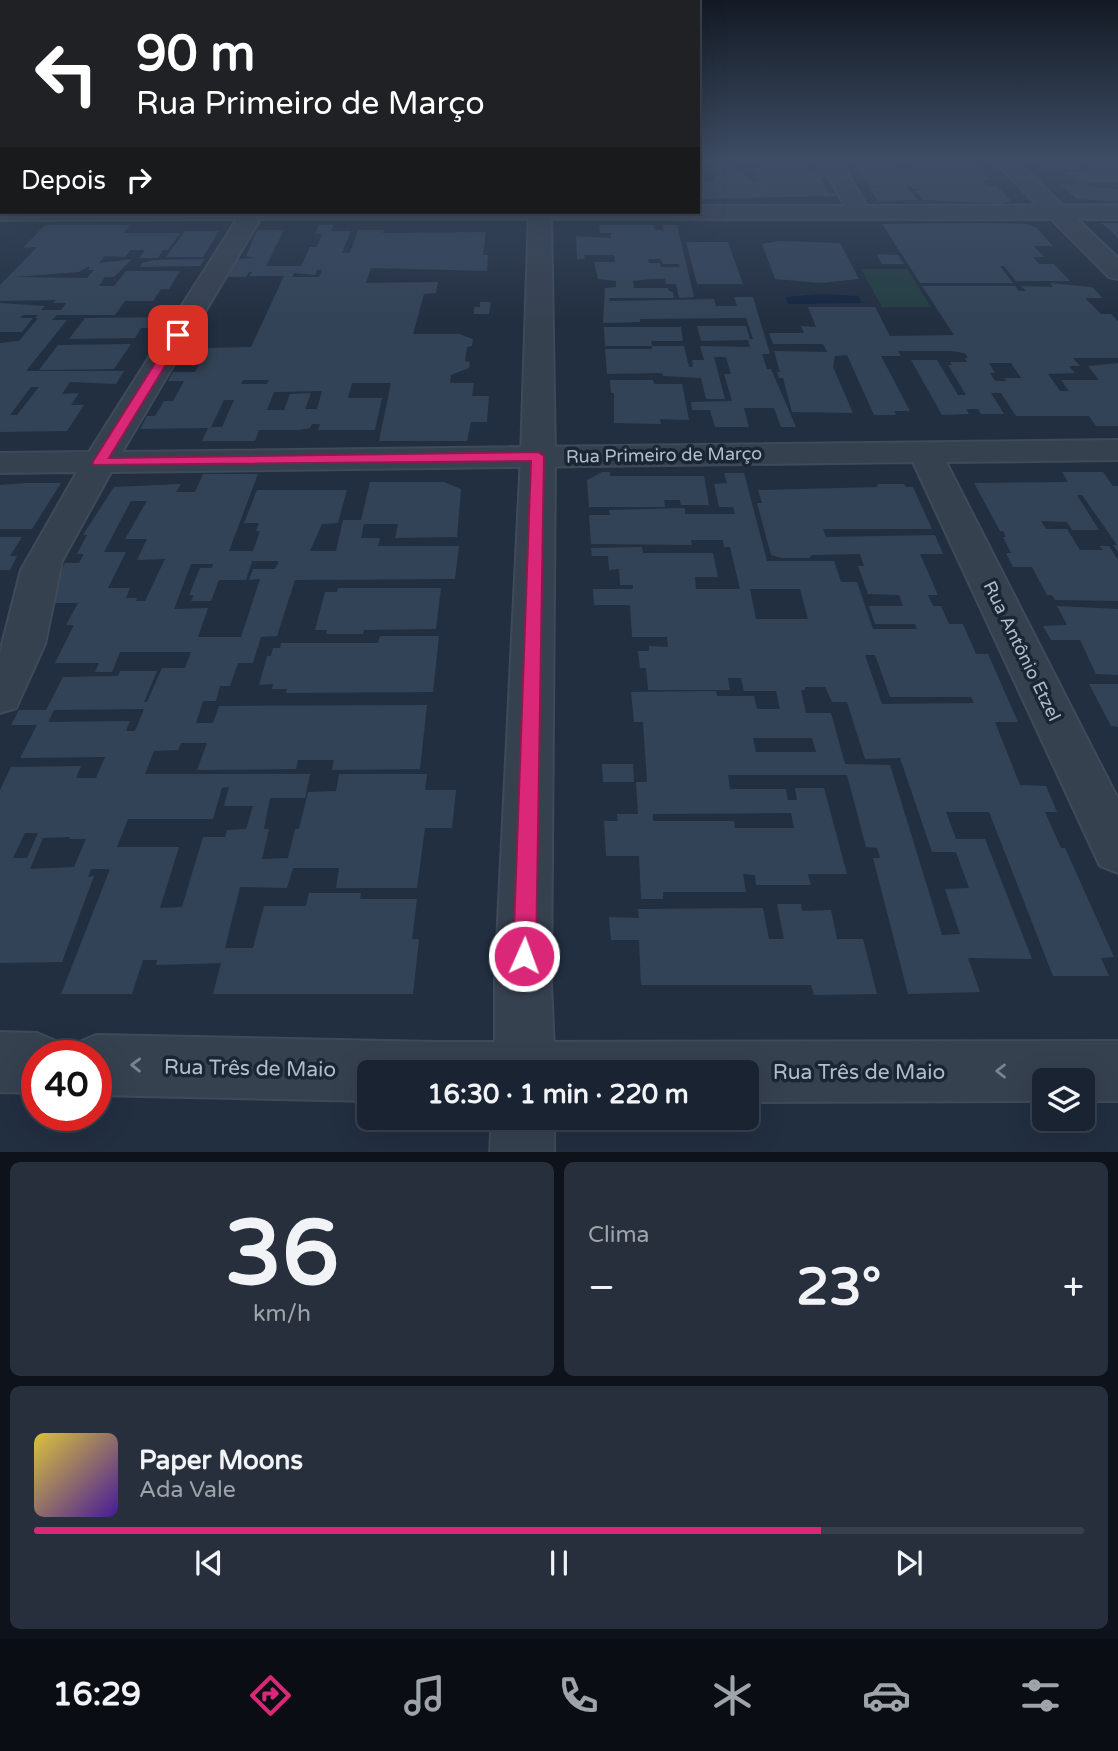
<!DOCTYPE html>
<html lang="pt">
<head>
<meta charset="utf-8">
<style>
	:root { --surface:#1a2331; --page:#272f3d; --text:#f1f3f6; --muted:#9fa4ab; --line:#38404d; --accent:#db2777 }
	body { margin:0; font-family:"Varela Round",sans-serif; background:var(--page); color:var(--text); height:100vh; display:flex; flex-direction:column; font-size:26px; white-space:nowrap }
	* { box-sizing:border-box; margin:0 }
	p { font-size:23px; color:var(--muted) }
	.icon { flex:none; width:38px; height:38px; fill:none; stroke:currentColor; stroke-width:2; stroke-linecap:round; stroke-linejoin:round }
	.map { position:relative; height:1152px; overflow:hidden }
	.side { display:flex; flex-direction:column; gap:10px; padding:10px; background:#0e131b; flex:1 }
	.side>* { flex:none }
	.guide { position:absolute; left:0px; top:0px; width:700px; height:214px; box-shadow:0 7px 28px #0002,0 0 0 2px var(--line); background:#202124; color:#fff; overflow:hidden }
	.controls { position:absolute; left:1032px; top:1068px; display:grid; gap:14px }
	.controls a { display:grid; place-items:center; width:63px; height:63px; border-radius:10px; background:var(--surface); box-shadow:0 7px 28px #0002,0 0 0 2px var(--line); font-size:35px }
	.speed { position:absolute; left:21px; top:1040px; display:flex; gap:14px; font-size:35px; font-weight:700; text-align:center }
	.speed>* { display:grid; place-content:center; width:91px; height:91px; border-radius:50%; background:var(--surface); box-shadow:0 7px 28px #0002,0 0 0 2px var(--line); line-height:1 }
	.speed .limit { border:10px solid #d22; background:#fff; color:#111 }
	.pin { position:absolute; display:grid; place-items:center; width:60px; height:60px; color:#fff; margin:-30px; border-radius:14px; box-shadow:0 4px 10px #0006 }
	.me { position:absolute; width:77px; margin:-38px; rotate:2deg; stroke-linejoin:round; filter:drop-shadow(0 0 5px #0008) }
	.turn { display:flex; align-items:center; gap:24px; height:147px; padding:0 21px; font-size:32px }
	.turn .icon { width:91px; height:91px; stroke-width:2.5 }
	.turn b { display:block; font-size:49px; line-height:60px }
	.then { display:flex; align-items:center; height:66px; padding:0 21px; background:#0003; gap:14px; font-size:26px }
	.big { font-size:52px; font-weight:700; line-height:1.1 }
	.side .tile { flex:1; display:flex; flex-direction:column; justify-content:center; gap:10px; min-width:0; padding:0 24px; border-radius:10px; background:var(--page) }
	.side .dial { align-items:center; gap:0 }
	.dial b { font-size:91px; line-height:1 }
	.song { display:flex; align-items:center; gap:21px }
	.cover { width:84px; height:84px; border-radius:10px; background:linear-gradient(135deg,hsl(50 70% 55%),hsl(260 70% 35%)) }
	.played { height:7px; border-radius:4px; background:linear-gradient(90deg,var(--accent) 75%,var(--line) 75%) }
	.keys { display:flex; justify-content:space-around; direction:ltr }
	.heat { display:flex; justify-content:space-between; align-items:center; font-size:38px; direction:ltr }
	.side .tiles { flex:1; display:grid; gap:10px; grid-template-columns:1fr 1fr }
	.tile:last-child { grid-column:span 2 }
	.trip { position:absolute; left:357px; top:1060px; width:402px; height:70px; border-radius:10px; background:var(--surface); box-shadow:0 7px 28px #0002,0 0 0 2px var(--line); font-weight:700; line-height:70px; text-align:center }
	.menu { display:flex; height:112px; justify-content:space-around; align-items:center; background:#0a0e14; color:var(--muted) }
	.menu .icon { width:49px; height:49px }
	.menu .selected { color:var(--accent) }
	.menu b { font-size:32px; color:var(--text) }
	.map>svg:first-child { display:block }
	.green { fill:#243e42 }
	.water { fill:#132540 }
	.building { fill:#334357; fill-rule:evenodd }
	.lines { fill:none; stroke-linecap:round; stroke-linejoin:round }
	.minor-casing { stroke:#3f4a59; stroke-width:4 }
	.tertiary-casing { stroke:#3f4a59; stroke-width:4 }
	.minor { fill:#364150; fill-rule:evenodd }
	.tertiary { fill:#364150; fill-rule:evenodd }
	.oneway { stroke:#7a8594 }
	.route { fill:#db2777; stroke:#8e194d; stroke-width:2 }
	.labels { text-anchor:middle; stroke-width:7; stroke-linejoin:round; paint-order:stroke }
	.street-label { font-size:18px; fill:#b2bccb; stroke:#1b2635 }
	.near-street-label { font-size:21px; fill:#b2bccb; stroke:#1b2635 }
</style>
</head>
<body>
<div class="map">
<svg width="1118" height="1153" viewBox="0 0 1118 1153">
	<rect width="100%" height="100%" fill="#222f41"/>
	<path class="green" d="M 861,269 L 907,269 L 931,307 L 882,307 Z"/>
	<path class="water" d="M 822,294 L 858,296 L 862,303 L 788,304 L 785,297 Z"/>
	<g class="building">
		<path d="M 698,160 L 706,180 L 703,182 L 715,180 L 709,160 L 718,160 L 725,165 L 732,165 L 734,172 L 742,171 L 753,183 L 758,180 L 751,168 L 764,167 L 763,165 L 750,165 L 747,160 L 806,160 L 808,171 L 822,170 L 825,178 L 820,178 L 829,193 L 834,193 L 836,196 L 698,199 Z"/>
		<path d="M 853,160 L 893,160 L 899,168 L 914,168 L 910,163 L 918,163 L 915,160 L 973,160 L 992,180 L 982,180 L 987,186 L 997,186 L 1011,201 L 1002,204 L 923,200 L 916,191 L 922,189 L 913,189 L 910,186 L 907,186 L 917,200 L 878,201 L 869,187 L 883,186 L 870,186 Z"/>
		<path d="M 1035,160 L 1118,160 L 1118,169 L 1093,169 L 1088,165 L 1077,165 L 1082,169 L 1044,169 Z"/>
		<path d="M 1118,171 L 1118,183 L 1085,183 L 1089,187 L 1118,189 L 1118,202 L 1077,199 L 1060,184 L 1078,183 L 1064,172 Z"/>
		<path d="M 984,223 L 1027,224 L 1037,228 L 1053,246 L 1034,246 L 1044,257 L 1033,257 L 1039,264 L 1054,264 L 1070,281 L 1016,281 L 1004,266 L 1000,266 L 1013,283 L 920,283 L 882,224 Z"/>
		<path d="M 1101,223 L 1118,223 L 1118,238 L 1110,230 Z"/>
		<path d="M 48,225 L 130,225 L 123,233 L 180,233 L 168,250 L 163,250 L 158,258 L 139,258 L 145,250 L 131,250 L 125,257 L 105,256 L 99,263 L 132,259 L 114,277 L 105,277 L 99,286 L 114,286 L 126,271 L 180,271 L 169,289 L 161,289 L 153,301 L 125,301 L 115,315 L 57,315 L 52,320 L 67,320 L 26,371 L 124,371 L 116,384 L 70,382 L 62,394 L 79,393 L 71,405 L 84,405 L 67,431 L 0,432 L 0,343 L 19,341 L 38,318 L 35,318 L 38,315 L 23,315 L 20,318 L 33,318 L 22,332 L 0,332 L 0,303 L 45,306 L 41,310 L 61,310 L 66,303 L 53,303 L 56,300 L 0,301 L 0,285 L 37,247 L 23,248 L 43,227 ZM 88,267 L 90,267 L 88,270 L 94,270 L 87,278 L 14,277 L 79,272 ZM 31,387 L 39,387 L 17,415 L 10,415 Z"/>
		<path d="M 319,225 L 334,225 L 331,231 L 351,231 L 342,253 L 350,253 L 358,230 L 384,230 L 383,233 L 486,232 L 483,255 L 488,255 L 487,271 L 371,268 L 366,283 L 438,282 L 436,293 L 424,294 L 413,334 L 459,334 L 473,339 L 472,346 L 467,347 L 465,361 L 470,362 L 469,368 L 451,375 L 450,383 L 474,383 L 472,396 L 489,396 L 487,422 L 471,422 L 467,441 L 379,441 L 391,383 L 352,383 L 348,398 L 382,398 L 375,430 L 318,430 L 320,424 L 312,424 L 310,428 L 299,430 L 259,430 L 255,441 L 202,441 L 208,428 L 140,429 L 147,416 L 155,416 L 164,401 L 173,401 L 184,381 L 168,381 L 173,372 L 195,372 L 207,348 L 251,347 L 284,276 L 249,276 L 252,272 L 249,272 L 246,277 L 228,277 L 238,259 L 254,258 L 246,256 L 257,230 L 284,230 L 266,266 L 301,266 L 310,247 L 317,247 L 322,234 L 315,234 ZM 317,270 L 322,270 L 319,277 L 292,277 L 294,273 L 315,275 ZM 243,380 L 269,380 L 267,384 L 241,384 ZM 322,391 L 317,409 L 305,409 L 311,393 L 290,394 L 284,410 L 267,410 L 274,392 ZM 224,400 L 234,400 L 222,427 L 211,427 Z"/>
		<path d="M 599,225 L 653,225 L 655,230 L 664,230 L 662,225 L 677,225 L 694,297 L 679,298 L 676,284 L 666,284 L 665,279 L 652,279 L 633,281 L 634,288 L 668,288 L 669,291 L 673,292 L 674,298 L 609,298 L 610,301 L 714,299 L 716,306 L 737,306 L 734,297 L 753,297 L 770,354 L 762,354 L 767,369 L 771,369 L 796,427 L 781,427 L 774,408 L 744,408 L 749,427 L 715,427 L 710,410 L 692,410 L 691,402 L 732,401 L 724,374 L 731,374 L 726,357 L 714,357 L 725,399 L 706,399 L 701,378 L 663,376 L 662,373 L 607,374 L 605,349 L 652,349 L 652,346 L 605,346 L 604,327 L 681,327 L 683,341 L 651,341 L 652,346 L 684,346 L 689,367 L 693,367 L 692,360 L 704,360 L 700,346 L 750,347 L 748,340 L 701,341 L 697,326 L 746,326 L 750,339 L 753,339 L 746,318 L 640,319 L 640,322 L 603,323 L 605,288 L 616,287 L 616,281 L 598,279 L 594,262 L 615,262 L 614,255 L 584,255 L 585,259 L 577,259 L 576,236 L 611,238 L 611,233 L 600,233 ZM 648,259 L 661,259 L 662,264 L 679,264 L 680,267 L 661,267 L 660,263 L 649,263 Z"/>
		<path d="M 185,231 L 219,231 L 203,257 L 166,257 Z"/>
		<path d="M 780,241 L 840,243 L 859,279 L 821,283 L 775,279 L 762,244 Z"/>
		<path d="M 686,242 L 728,242 L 743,284 L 697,284 Z"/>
		<path d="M 876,254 L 898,255 L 904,264 L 882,264 Z"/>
		<path d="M 205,259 L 200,266 L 140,267 L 142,263 L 154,260 Z"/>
		<path d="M 1050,283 L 1092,287 L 1103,298 L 1085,298 L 1101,314 L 1111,314 L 1118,321 L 1118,358 L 1073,358 L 1080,366 L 1069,366 L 1075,373 L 1048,374 L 1060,391 L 1069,391 L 1061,380 L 1099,380 L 1088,366 L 1118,363 L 1118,426 L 1096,426 L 1089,416 L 1016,416 L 1001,393 L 991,393 L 1004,414 L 981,414 L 978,409 L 966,409 L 969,414 L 942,415 L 911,360 L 937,360 L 958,395 L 966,395 L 948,365 L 952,365 L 950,362 L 967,362 L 965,358 L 968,358 L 965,353 L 951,351 L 898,351 L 901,356 L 881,356 L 910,411 L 894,411 L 896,415 L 874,415 L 847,355 L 835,356 L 833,367 L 853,413 L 792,412 L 783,378 L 779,378 L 777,372 L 780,372 L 774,351 L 827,352 L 823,344 L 773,344 L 769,333 L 804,333 L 801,326 L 816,327 L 808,307 L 875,307 L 890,336 L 954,335 L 922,286 L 1015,286 L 1019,291 L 1026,291 L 1021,286 L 1053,287 ZM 989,363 L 1011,363 L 1021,378 L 1004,378 L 1007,381 L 995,381 L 990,373 L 995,373 Z"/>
		<path d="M 480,302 L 491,302 L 489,314 L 474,314 L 474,307 L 480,307 Z"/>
		<path d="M 168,317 L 162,328 L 141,328 L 135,338 L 69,339 L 85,318 Z"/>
		<path d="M 131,344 L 114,369 L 39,370 L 58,345 Z"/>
		<path d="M 610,380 L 653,380 L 654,384 L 682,384 L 689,420 L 660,419 L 661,424 L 614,423 L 614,393 L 611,393 Z"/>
		<path d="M 602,472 L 610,472 L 610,476 L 704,476 L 709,505 L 681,505 L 680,500 L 664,500 L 665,507 L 589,507 L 587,480 Z"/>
		<path d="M 1062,472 L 1103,472 L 1113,486 L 1118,486 L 1118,552 L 1113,545 L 1117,545 L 1082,495 L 1077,495 L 1099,530 L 1072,530 L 1067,522 L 1041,521 L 1046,529 L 1067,529 L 1080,550 L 1103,550 L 1100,546 L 1109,546 L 1118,560 L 1118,601 L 1055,600 L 1052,595 L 1047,595 L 1032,567 L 1013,567 L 1006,553 L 1011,553 L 1003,537 L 1006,537 L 1003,531 L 1000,531 L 974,483 L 1068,482 Z"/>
		<path d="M 724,473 L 744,473 L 767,561 L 834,561 L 841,582 L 857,582 L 873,629 L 917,629 L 915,624 L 875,624 L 869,606 L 903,606 L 899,595 L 868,594 L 858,566 L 864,566 L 860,554 L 812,555 L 809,558 L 782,558 L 771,555 L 757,503 L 762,503 L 758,490 L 878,487 L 877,484 L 904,484 L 906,487 L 913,487 L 932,529 L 823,529 L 826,537 L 935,535 L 943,554 L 920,554 L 938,595 L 928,595 L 933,606 L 941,606 L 949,624 L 963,624 L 976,654 L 988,654 L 1018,722 L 995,722 L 1020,785 L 1046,786 L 1057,812 L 1045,812 L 1061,848 L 1065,848 L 1114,957 L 1101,958 L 1109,976 L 1053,976 L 989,812 L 946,812 L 956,839 L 985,839 L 1032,959 L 968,958 L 980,992 L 908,994 L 873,858 L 880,858 L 877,848 L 866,847 L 847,775 L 728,775 L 730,789 L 786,789 L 788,800 L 797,800 L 795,788 L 824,788 L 847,874 L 808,874 L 811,885 L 756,885 L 755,875 L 743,874 L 746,892 L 663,892 L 663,899 L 641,899 L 639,856 L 606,856 L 604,821 L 618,821 L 617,814 L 638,814 L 636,782 L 647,782 L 643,722 L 634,722 L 631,692 L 716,691 L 717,696 L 754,696 L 757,709 L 780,709 L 776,691 L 744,691 L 741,678 L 728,678 L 730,690 L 648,690 L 646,668 L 640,668 L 638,651 L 649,651 L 649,646 L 668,647 L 667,637 L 632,637 L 630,605 L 594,605 L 593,589 L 633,589 L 633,585 L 620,585 L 619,569 L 609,570 L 608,556 L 592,556 L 591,548 L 642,547 L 643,553 L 713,553 L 718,577 L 695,577 L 696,589 L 740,589 L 730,547 L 724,547 L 723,540 L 691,540 L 692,545 L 591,544 L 589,515 L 610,515 L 609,510 L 685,508 L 685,514 L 735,514 L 733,507 L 719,507 L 714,484 L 727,483 ZM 750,589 L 800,589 L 808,619 L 756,619 ZM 865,655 L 875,655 L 890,697 L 971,697 L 974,703 L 882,704 ZM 805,687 L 825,687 L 832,702 L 847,702 L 865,759 L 900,758 L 932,852 L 956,852 L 969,888 L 945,889 L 960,934 L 942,935 L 890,765 L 845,764 L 831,713 L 806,713 L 801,690 L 805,690 ZM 753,738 L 812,738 L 816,752 L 756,752 ZM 791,813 L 794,828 L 735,828 L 734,821 L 653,821 L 653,814 Z"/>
		<path d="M 203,474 L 258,474 L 229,551 L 253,551 L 260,531 L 256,531 L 259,523 L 244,523 L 257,490 L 347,490 L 338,523 L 322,524 L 310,551 L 336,551 L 343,520 L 361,520 L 370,482 L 444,482 L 461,489 L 457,537 L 395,538 L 398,524 L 364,524 L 361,538 L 380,538 L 378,546 L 459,546 L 455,579 L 295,580 L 277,636 L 261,637 L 253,663 L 238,663 L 230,686 L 220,686 L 216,701 L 203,701 L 196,723 L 213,723 L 219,706 L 427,705 L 420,769 L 332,770 L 334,760 L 298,760 L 296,769 L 197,770 L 207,743 L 181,743 L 178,750 L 154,751 L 145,774 L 310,774 L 305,798 L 270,798 L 264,829 L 269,829 L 262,859 L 288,858 L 295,829 L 299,829 L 308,792 L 336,791 L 339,774 L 427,774 L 425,790 L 456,790 L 452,828 L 425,828 L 417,888 L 336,888 L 339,868 L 293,868 L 287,888 L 240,887 L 225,948 L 253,948 L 264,906 L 306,906 L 309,893 L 361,893 L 360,899 L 417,899 L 412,939 L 419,939 L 413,994 L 213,994 L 221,963 L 156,965 L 157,960 L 143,960 L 132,994 L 61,994 L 110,869 L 91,869 L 88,877 L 94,876 L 62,962 L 0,963 L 0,790 L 11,767 L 81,766 L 76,778 L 96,778 L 105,757 L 20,758 L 37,725 L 11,725 L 19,710 L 46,710 L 63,677 L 118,676 L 120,671 L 157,671 L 144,702 L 147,702 L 162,668 L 185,668 L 191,652 L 120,652 L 112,672 L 95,672 L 99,663 L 55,663 L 74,625 L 66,625 L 78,603 L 54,603 L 54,589 L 65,563 L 79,563 L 84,554 L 77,554 L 87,535 L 83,535 L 114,487 L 181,484 L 176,492 L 195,492 ZM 131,501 L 147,501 L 125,539 L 147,539 L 137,560 L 165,559 L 145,601 L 136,601 L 137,598 L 126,598 L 130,588 L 108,588 L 126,552 L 104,552 ZM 252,561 L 279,561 L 275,569 L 253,569 L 249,580 L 260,579 L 241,637 L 198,637 L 208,608 L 174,609 L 191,564 L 213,564 L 212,568 L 200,568 L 189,595 L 194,595 L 191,601 L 211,601 L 219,580 L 246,580 ZM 144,709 L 135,731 L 126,731 L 130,721 L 48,722 L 54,710 ZM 229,787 L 224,806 L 253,806 L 246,829 L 227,830 L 225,837 L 203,837 L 182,907 L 160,908 L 179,847 L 117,847 L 128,819 L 213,819 L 222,788 ZM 25,833 L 38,833 L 27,858 L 13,858 ZM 70,837 L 69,839 L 86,839 L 74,867 L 30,869 L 43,838 Z"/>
		<path d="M 26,483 L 61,483 L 32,529 L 0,529 L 0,485 Z"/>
		<path d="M 0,537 L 22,537 L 10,556 L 17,556 L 10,570 L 0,570 Z"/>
		<path d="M 338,588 L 441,588 L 436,629 L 364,630 L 363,634 L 326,634 L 327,630 L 315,630 L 325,592 L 337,592 Z"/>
		<path d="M 1057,606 L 1118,609 L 1118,675 L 1096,674 L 1080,640 L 1051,640 L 1043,626 L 1067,625 Z"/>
		<path d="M 380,636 L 439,636 L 433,692 L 286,693 L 287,689 L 272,689 L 273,684 L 259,685 L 267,656 L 271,656 L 273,648 L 280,648 L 281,643 L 378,643 Z"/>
		<path d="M 1089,684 L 1118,684 L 1118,727 L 1111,726 Z"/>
		<path d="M 602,764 L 633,764 L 634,782 L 603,782 Z"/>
		<path d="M 777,904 L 801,904 L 802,911 L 831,910 L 837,939 L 863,939 L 877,994 L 814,995 L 811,985 L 641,985 L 639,940 L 611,940 L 609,917 L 639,918 L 638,909 L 763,908 L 769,939 L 784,939 Z"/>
	</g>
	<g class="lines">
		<g class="minor-casing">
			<g id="minor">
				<path d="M 819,160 L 839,160 L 867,206 L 1118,205 L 1118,219 L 260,219 L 122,452 L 1118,440 L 1118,460 L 946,462 L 1118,799 L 1118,873 L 1100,866 L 913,462 L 111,472 L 62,561 L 45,644 L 16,708 L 0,713 L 0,652 L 21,570 L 77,472 L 0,473 L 0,453 L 89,452 L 237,219 L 0,220 L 0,206 L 2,212 L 698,212 L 698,206 L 845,206 Z"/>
				<path d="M 0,1032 L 37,1033 L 58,1042 L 64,1055 L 37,1055 L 37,1093 L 0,1092 Z"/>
				<path d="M 96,1035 L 435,1042 L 1118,1041 L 1118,1101 L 1083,1101 L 1083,1080 L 1045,1080 L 1045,1101 L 747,1102 L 747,1073 L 369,1073 L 369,1101 L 96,1095 L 96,1055 L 70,1055 L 75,1044 Z"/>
			</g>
		</g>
		<g class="tertiary-casing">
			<g id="tertiary">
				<path d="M 993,160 L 1015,160 L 1118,258 L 1118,279 L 1109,277 Z"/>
				<path d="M 529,212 L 551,212 L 555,456 L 551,983 L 555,1073 L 495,1073 L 495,983 L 521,456 Z"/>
				<path d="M 492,1118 L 554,1118 L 554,1153 L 490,1153 Z"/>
			</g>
		</g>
		<use href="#minor" class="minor"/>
		<use href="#tertiary" class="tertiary"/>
	</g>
	<defs><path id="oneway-chevron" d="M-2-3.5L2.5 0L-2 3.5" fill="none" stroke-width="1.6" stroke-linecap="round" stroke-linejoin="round" transform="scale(1.75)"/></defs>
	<g class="oneway">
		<use href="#oneway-chevron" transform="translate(136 1065) rotate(-179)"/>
		<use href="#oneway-chevron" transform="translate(1001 1071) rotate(180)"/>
	</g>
	<linearGradient id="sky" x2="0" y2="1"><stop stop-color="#131a24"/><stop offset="0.5" stop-color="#3e4d65"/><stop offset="1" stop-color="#3e4d65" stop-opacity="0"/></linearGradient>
	<rect width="1118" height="322" fill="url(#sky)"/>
	<path class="route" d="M 174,333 L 184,335 L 109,458 L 538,452 L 544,456 L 536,956 L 532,964 L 524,968 L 516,964 L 513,956 L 531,461 L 94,465 L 92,463 Z"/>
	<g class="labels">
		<g class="street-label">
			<text transform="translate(664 455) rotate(-1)" y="6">Rua Primeiro de Março</text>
			<text transform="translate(1022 651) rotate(64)" y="6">Rua Antônio Etzel</text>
		</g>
		<g class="near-street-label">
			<text transform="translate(250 1068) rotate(1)" y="7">Rua Três de Maio</text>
			<text x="859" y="1079">Rua Três de Maio</text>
		</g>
	</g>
</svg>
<div class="controls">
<a><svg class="icon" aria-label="layers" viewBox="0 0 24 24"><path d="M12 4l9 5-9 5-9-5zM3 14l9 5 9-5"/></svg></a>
</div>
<div class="speed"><div class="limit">40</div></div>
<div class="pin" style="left:178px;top:335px;background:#d93025"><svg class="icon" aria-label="arrive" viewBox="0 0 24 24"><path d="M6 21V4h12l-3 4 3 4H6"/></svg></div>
<svg class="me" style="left:524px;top:956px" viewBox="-20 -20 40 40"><circle r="17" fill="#db2777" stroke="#fff" stroke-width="3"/><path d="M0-11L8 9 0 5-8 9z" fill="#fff"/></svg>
<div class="trip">16:30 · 1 min · 220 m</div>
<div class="guide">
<div class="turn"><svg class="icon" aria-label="left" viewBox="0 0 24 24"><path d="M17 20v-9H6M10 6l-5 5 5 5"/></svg><div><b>90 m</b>Rua Primeiro de Março</div></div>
<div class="then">Depois<svg class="icon" aria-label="right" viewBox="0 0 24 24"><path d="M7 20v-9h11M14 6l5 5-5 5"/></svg></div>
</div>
</div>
<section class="side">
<div class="tiles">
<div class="tile dial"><b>36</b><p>km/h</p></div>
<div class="tile"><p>Clima</p>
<div class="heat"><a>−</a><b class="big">23°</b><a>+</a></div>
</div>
<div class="tile">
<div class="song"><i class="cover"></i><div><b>Paper Moons</b><p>Ada Vale</p></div></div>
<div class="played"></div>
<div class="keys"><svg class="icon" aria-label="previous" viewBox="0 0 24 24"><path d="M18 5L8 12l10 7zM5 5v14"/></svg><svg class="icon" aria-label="pause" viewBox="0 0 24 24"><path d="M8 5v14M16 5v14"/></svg><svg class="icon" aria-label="next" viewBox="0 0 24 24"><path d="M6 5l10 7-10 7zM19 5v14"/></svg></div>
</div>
</div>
</section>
<nav class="menu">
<b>16:29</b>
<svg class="icon selected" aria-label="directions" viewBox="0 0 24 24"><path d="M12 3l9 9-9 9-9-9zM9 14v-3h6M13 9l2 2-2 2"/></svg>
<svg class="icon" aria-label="music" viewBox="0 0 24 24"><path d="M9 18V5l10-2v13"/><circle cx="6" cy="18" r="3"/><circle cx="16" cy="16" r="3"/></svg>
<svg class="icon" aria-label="phone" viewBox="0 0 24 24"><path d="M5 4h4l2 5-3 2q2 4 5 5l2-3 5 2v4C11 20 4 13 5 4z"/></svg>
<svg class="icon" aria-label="climate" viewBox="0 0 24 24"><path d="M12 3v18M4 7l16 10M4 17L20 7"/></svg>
<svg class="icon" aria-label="car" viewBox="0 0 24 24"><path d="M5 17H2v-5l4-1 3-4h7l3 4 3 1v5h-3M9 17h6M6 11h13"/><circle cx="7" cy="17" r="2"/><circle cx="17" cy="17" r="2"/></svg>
<svg class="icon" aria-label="filters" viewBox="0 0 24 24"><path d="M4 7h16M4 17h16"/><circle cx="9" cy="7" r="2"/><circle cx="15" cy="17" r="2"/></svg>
</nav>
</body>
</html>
